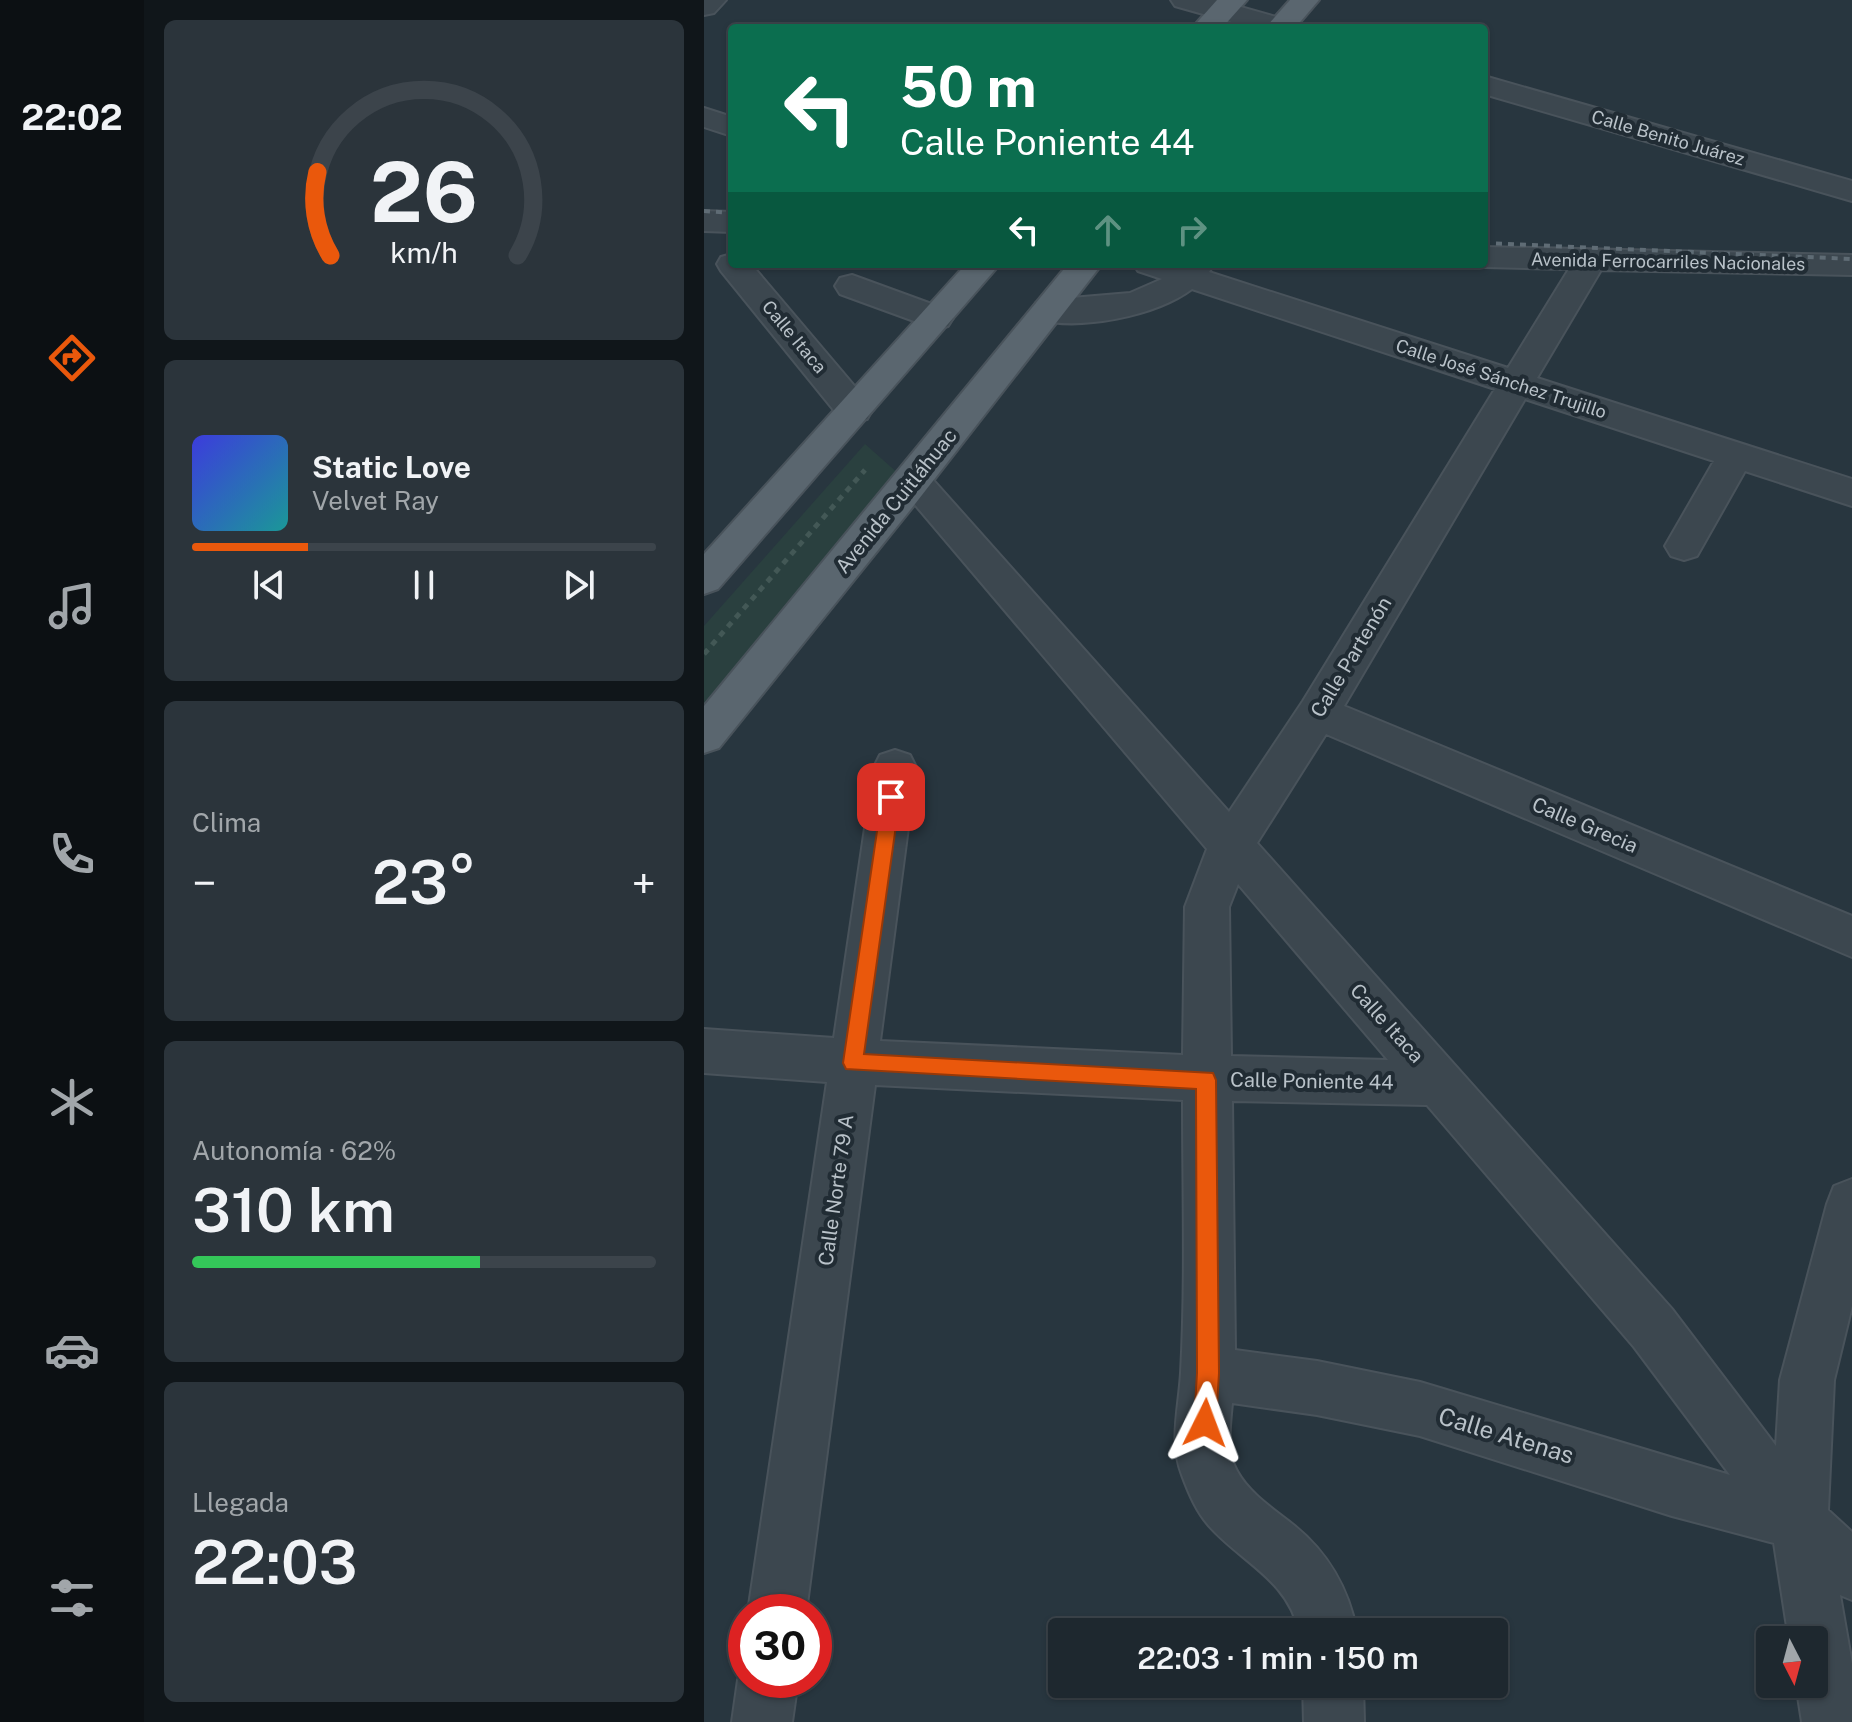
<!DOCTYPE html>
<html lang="es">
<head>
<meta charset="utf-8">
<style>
	:root { --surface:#1e282f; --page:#2b343b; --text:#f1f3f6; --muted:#a1a6aa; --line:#3c444b; --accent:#ea580c }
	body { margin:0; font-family:"Public Sans",sans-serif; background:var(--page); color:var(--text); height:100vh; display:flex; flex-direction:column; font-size:30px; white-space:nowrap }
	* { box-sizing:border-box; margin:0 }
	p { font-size:26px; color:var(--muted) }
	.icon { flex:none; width:44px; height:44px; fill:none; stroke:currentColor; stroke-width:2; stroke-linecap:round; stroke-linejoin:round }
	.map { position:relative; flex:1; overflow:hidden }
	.side { display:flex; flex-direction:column; gap:20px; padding:20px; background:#10161a; width:560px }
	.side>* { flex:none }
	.hud { position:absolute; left:24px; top:24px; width:760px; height:244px; border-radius:8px; box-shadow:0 2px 6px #0004,0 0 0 2px var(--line); background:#0b6e4f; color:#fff; overflow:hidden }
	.needle { width:52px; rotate:174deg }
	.buttons { position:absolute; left:1052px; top:1626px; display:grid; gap:16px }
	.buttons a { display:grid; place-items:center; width:72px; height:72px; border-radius:8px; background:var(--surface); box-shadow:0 2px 6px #0004,0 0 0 2px var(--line); font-size:40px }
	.speed { position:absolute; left:24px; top:1594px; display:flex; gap:16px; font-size:40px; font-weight:700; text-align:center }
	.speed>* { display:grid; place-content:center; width:104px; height:104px; border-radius:50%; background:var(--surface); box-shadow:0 2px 6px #0004,0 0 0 2px var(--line); line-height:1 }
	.speed .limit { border:12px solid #d22; background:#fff; color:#111 }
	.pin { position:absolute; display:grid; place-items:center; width:68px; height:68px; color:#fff; margin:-34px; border-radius:16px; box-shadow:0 4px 12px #0006 }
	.me { position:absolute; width:88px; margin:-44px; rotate:3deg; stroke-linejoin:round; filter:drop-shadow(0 0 6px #0008) }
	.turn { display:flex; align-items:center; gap:28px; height:168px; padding:0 40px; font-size:36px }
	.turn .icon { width:104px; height:104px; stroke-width:2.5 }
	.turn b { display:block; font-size:56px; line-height:68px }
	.lanes { display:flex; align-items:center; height:76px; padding:0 40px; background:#0003; justify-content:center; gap:40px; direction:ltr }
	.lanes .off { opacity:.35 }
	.big { font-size:60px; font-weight:600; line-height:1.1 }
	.side .widget { flex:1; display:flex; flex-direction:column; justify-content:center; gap:12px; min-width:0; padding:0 28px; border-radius:12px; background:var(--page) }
	.side .dial { align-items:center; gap:0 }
	.dial svg { height:208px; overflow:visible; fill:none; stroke:var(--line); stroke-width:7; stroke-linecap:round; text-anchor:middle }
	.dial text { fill:var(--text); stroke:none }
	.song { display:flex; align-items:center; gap:24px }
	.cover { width:96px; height:96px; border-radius:12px; background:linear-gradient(135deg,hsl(240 70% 55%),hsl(180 70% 35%)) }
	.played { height:8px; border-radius:4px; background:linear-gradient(90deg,var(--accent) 25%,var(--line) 25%) }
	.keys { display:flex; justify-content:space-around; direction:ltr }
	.heat { display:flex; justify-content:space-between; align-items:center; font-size:44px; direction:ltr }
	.charge { height:12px; border-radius:6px; background:linear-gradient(90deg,#34c759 62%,var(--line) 0) }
	.trip { position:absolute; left:344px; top:1618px; width:460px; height:80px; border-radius:8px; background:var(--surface); box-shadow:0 2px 6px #0004,0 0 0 2px var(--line); font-weight:600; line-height:80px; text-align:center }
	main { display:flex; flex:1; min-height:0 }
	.dock { display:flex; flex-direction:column; width:144px; justify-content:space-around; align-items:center; background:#0c1013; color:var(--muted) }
	.dock .icon { width:56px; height:56px }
	.dock .active { color:var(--accent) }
	.dock b { font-size:36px; color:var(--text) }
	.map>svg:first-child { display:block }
	.green { fill:#2a403f }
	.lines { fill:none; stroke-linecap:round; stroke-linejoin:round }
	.minor-casing { stroke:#49535b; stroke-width:4 }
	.major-casing { stroke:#49535b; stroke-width:4 }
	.path { stroke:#435856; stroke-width:5; stroke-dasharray:6 6; stroke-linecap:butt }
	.minor { fill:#3c474f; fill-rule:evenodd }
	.major { fill:#5a666f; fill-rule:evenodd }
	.rail { stroke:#5f6c75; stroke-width:4; stroke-dasharray:6 6; stroke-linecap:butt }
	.route { fill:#ea580c; stroke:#983908; stroke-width:2 }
	.labels { text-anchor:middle; stroke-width:8; stroke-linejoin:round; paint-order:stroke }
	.far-street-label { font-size:18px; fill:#b9c2c9; stroke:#212c34 }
	.street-label { font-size:20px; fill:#b9c2c9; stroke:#212c34 }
	.near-street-label { font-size:24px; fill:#b9c2c9; stroke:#212c34 }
</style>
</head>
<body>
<main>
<nav class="dock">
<b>22:02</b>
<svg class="icon active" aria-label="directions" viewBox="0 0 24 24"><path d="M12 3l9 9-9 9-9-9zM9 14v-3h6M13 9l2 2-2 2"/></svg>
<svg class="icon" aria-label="music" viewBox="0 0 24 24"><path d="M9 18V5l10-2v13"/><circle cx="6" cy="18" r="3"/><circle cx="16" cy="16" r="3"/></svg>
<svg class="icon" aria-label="phone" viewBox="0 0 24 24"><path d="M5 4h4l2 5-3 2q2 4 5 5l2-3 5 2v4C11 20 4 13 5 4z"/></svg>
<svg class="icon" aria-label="climate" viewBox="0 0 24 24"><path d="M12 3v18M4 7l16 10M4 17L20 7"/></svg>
<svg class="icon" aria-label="car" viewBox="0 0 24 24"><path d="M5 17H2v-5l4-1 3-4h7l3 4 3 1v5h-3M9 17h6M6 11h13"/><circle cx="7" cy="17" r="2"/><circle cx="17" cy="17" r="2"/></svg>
<svg class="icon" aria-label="filters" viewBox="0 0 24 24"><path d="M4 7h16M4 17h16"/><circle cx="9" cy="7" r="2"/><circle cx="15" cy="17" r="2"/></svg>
</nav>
<section class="side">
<div class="widget dial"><svg viewBox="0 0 100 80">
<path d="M14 69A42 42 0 1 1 86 69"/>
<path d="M14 69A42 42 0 0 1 9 37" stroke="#ea580c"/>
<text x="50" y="56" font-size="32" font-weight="700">26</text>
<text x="50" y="72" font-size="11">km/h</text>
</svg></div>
<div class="widget">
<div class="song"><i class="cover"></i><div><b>Static Love</b><p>Velvet Ray</p></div></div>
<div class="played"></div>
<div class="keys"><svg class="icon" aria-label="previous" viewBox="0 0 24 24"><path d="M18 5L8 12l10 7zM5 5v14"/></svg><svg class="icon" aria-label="pause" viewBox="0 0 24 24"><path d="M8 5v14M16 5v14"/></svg><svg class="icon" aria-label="next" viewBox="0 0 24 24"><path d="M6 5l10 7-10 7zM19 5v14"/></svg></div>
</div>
<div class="widget"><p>Clima</p>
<div class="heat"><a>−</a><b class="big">23°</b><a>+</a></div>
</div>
<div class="widget"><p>Autonomía · 62%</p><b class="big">310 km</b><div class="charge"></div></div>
<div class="widget"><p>Llegada</p><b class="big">22:03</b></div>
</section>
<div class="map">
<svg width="1148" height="1722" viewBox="0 0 1148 1722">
	<rect width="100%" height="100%" fill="#28363f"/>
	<path class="green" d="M 161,444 L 196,475 L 0,703 L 0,626 Z"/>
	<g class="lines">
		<g class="minor-casing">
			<g id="minor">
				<path d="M 0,0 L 22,0 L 10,13 L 0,15 Z"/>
				<path d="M 467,0 L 512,0 L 590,22 L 594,28 L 549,28 L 471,6 Z"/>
				<path d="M 780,76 L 1148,181 L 1148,201 L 780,94 Z"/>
				<path d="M 0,108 L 28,117 L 28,136 L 0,127 Z"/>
				<path d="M 0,211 L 28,212 L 28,232 L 0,231 Z"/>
				<path d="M 780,247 L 1148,255 L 1148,275 L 897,270 L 833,378 L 1148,479 L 1148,506 L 1041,471 L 993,556 L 980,560 L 967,556 L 961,546 L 1010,461 L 821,399 L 640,706 L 1148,916 L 1148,957 L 622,734 L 553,843 L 968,1309 L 1072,1446 L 1076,1380 L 1123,1204 L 1130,1186 L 1148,1179 L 1148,1306 L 1130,1380 L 1124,1510 L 1148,1532 L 1148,1600 L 1136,1595 L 1148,1664 L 1148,1722 L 1098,1722 L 1092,1684 L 1110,1684 L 1110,1640 L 1085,1640 L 1070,1543 L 968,1516 L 716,1436 L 613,1415 L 528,1403 C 526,1424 522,1452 533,1471 C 545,1493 568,1508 587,1523 C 623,1551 644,1586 653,1632 L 595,1632 C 585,1581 539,1563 507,1528 C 493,1513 485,1494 478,1475 C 465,1442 475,1408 477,1373 C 482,1283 479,1190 479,1100 L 171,1085 L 102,1612 L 44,1612 L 123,1082 L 0,1073 L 0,1029 L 130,1038 L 170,767 L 176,755 L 191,750 L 206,755 L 212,767 L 176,1041 L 479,1055 L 481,907 L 503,849 L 191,481 L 196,472 L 209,468 L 222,472 L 525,812 L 599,701 L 791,389 L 488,289 C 452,316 376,331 332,319 L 327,311 L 332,303 L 344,300 L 426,293 L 458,279 L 434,271 L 430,264 L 510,264 L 505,272 L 804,368 L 865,269 L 780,267 L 768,264 L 780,264 ZM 534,884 L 684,1060 L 527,1056 L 525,907 ZM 528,1101 L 723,1105 L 930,1347 L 1026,1475 L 716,1382 L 613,1361 L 531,1350 Z"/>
				<path d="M 28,254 L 28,264 L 47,264 L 163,401 L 168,410 L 163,419 L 150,422 L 137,419 L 17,271 L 13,264 L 17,257 Z"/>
				<path d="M 148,275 L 244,310 L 249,318 L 244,326 L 232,329 L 136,294 L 131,286 L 136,278 Z"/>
				<path d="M 42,1661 L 42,1680 L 94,1680 L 88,1722 L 28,1722 L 34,1680 Z"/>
				<path d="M 599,1684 L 659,1684 L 660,1722 L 600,1722 Z"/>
			</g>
		</g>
		<g class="major-casing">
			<g id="major">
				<path d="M 513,0 L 543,0 L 518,28 L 488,28 Z"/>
				<path d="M 586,0 L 615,0 L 591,28 L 561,28 Z"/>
				<path d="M 262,264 L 296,264 L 14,589 L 0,594 L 0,554 Z"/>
				<path d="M 364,264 L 398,264 L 211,504 L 15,748 L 0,753 L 0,706 Z"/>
			</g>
		</g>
		<path class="path" d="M 0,654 L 161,470"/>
		<use href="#minor" class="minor"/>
		<use href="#major" class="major"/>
		<g class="rail">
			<path d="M 0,211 L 28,213"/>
			<path d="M 780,243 L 1148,259"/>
		</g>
	</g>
	<path class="route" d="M 187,789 L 196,797 L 160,1054 L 509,1073 L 512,1080 L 515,1373 L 512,1423 L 509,1431 L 501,1434 L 493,1431 L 490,1423 L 493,1373 L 492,1089 L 142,1069 L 139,1063 L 178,797 Z"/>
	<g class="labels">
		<g class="far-street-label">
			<text transform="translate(964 138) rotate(16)" y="6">Calle Benito Juárez</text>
			<text transform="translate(964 262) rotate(1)" y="6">Avenida Ferrocarriles Nacionales</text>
			<text transform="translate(90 337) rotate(50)" y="6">Calle Itaca</text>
			<text transform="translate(797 379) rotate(18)" y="6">Calle José Sánchez Trujillo</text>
		</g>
		<g class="street-label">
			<text transform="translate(192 501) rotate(-51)" y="7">Avenida Cuitláhuac</text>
			<text transform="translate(647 657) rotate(-59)" y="7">Calle Partenón</text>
			<text transform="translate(881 825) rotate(23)" y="7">Calle Grecia</text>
			<text transform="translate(683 1023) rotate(48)" y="7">Calle Itaca</text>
			<text transform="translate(608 1081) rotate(1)" y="7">Calle Poniente 44</text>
			<text transform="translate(132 1190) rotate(-82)" y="7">Calle Norte 79 A</text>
		</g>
		<g class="near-street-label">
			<text transform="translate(802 1436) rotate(17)" y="8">Calle Atenas</text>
		</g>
	</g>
</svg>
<div class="buttons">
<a><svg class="needle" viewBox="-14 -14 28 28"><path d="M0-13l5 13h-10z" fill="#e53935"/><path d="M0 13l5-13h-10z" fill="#a1a6aa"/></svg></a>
</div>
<div class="speed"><div class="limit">30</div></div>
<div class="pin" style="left:187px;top:797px;background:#d93025"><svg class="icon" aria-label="arrive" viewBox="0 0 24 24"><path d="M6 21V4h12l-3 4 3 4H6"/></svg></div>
<svg class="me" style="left:501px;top:1423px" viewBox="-20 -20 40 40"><path d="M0-17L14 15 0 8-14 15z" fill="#ea580c" stroke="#fff" stroke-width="4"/></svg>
<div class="trip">22:03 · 1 min · 150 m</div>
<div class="hud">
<div class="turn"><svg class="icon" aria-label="left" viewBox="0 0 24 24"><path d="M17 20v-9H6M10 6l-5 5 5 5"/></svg><div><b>50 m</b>Calle Poniente 44</div></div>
<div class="lanes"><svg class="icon" aria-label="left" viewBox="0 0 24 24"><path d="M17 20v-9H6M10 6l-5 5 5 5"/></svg><svg class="icon off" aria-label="ahead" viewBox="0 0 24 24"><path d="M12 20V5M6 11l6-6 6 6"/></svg><svg class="icon off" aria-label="right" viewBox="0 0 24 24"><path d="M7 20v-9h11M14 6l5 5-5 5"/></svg></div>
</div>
</div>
</main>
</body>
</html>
